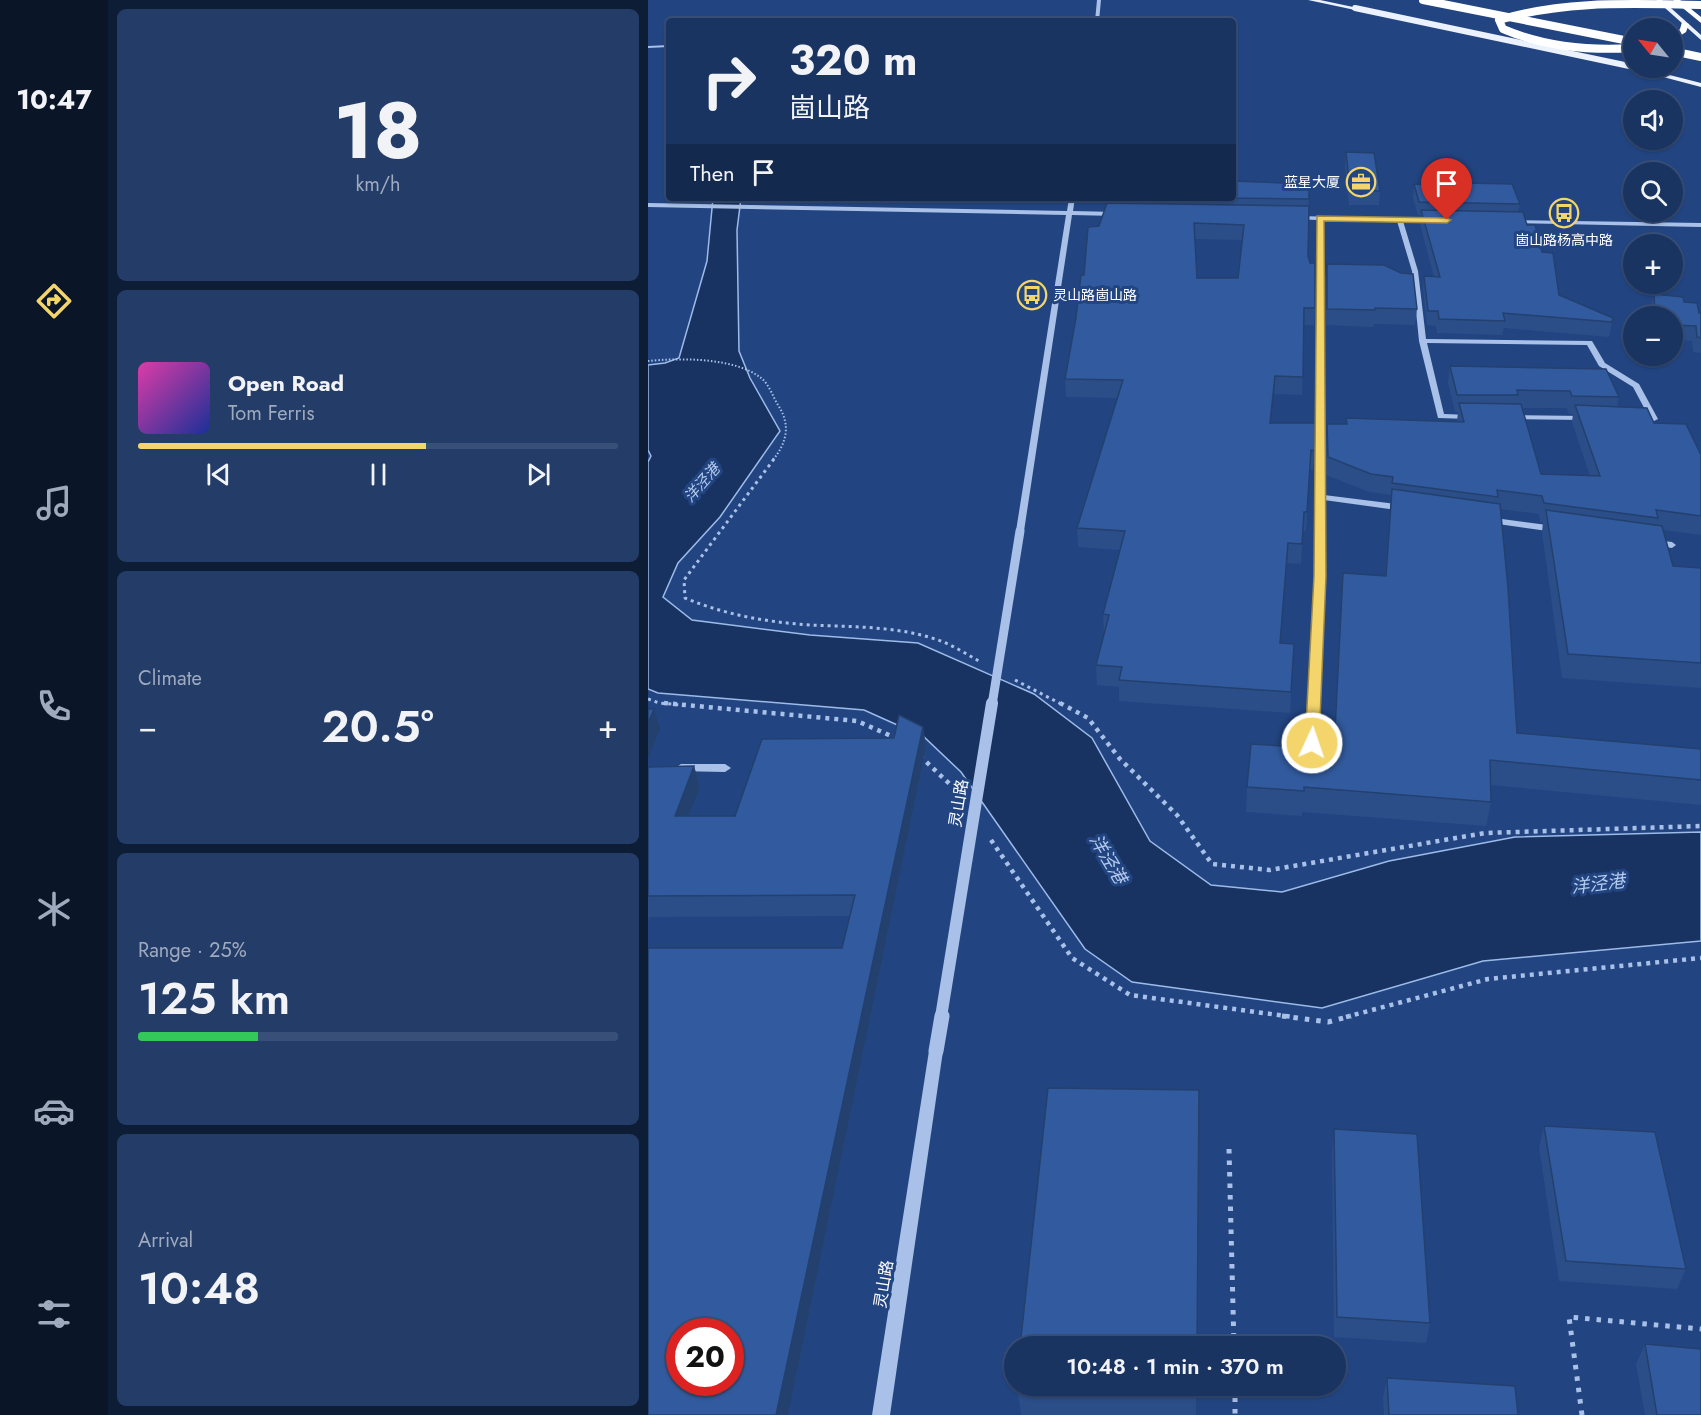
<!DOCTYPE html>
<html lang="en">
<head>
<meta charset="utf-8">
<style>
	:root { --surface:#1a3462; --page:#233c68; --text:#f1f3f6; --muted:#9faabe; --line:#384f77; --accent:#f3d56c }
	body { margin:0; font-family:Jost,"Noto Sans SC",sans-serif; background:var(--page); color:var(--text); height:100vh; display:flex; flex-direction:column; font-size:22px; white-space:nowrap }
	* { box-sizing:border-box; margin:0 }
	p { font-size:20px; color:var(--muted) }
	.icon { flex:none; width:33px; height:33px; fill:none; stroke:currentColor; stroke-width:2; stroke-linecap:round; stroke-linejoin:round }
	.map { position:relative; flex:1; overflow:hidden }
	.sheet { display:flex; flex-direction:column; gap:9px; padding:9px; background:#0e1d36; width:540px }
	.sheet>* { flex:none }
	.top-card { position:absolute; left:18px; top:18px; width:570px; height:183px; border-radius:6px; box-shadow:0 2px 4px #0004,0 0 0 2px var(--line); background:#1a3462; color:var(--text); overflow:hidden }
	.needle { width:39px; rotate:300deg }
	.fabs { position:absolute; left:975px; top:18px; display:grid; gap:12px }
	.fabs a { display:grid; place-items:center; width:60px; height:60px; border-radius:50%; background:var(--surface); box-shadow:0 2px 4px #0004,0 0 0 2px var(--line); font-size:30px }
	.speed { position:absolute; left:18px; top:1318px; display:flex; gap:12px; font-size:30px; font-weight:700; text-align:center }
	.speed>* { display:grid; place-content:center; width:78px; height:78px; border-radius:50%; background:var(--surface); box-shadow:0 2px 4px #0004,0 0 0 2px var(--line); line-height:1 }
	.speed .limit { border:9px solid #d22; background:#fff; color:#111 }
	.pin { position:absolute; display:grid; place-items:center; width:51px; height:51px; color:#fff; margin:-62px -26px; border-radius:50% 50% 50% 0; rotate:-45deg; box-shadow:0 0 6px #0007 }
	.pin .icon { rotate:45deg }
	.me { position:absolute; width:66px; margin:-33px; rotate:3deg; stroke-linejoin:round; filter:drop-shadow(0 0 4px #0008) }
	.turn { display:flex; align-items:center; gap:21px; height:126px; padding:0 24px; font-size:27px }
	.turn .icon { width:78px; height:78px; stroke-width:2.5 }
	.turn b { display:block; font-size:42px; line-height:51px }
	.then { display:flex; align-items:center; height:57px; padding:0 24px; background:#0003; gap:12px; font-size:22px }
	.big { font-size:45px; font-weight:600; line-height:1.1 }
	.sheet .widget { flex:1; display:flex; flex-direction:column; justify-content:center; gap:9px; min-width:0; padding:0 21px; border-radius:9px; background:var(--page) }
	.sheet .dial { align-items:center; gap:0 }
	.dial b { font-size:78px; line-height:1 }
	.song { display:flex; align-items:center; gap:18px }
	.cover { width:72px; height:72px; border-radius:9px; background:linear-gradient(135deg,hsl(320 70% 55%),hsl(230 70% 35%)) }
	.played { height:6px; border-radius:3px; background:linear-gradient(90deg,var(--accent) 60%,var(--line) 60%) }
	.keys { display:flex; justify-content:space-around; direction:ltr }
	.heat { display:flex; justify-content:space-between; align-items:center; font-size:33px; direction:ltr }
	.charge { height:9px; border-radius:4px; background:linear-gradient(90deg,#34c759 25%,var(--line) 0) }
	.trip { position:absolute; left:356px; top:1336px; width:342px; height:60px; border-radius:30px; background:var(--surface); box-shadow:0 2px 4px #0004,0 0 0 2px var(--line); font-weight:600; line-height:60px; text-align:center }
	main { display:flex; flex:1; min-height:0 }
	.tabs { display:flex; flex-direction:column; width:108px; justify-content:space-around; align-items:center; background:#0a1527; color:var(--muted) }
	.tabs .icon { width:42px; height:42px }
	.tabs .selected { color:var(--accent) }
	.tabs b { font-size:27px; color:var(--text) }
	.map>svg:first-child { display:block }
	.water { fill:#183261; stroke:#9dbbe9; stroke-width:1.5 }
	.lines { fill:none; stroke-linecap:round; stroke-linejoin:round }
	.path-far3 { stroke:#a9c1e8; stroke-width:2; stroke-dasharray:1.5 2; stroke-linecap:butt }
	.path-far2 { stroke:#a9c1e8; stroke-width:3; stroke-dasharray:3 4; stroke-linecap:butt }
	.path-far1 { stroke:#a9c1e8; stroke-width:4.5; stroke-dasharray:4 5; stroke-linecap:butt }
	.path { stroke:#a9c1e8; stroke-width:5; stroke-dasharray:4.5 7; stroke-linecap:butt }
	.minor { fill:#a9c1e8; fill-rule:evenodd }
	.major { fill:#ebf1fd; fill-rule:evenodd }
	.highway { fill:#fff; fill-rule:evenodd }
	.minor-bridge-far2 { stroke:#a9c1e8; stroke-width:9 }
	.minor-bridge-far1 { stroke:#a9c1e8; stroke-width:12 }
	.minor-bridge { stroke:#a9c1e8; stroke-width:15 }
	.major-bridge { stroke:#ebf1fd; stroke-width:6 }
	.highway-bridge { stroke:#fff; stroke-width:8 }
	.wall { fill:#2b4e89; fill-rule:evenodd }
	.shaded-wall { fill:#23406f }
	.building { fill:#325b9f; stroke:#23406f; stroke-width:1.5; fill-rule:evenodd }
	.route { fill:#f3d56c; stroke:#9e8a46; stroke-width:1.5 }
	.labels { text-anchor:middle; stroke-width:6; stroke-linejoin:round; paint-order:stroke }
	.far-poi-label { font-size:14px; fill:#fff; stroke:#224582; text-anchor:end }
	.far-water-label { font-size:15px; font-style:italic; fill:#b5cbef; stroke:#224582 }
	.street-label { font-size:16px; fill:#fff; stroke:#224582 }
	.water-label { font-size:18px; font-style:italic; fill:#b5cbef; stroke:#224582 }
</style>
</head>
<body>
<main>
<nav class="tabs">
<b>10:47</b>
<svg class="icon selected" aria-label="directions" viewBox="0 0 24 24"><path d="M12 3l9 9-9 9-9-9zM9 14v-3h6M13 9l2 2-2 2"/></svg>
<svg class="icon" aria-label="music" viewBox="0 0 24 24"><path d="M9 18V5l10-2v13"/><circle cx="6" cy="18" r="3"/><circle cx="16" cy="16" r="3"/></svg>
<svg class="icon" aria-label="phone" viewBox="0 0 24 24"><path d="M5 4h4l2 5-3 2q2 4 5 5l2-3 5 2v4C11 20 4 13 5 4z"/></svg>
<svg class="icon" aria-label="climate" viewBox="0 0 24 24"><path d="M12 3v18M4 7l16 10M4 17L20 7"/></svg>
<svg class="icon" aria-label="car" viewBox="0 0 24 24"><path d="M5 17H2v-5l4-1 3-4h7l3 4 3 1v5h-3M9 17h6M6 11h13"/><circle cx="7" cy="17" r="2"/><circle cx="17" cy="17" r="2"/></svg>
<svg class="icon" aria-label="filters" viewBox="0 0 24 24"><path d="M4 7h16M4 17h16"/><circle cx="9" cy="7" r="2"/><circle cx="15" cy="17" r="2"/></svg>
</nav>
<section class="sheet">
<div class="widget dial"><b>18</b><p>km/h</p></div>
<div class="widget">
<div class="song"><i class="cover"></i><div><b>Open Road</b><p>Tom Ferris</p></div></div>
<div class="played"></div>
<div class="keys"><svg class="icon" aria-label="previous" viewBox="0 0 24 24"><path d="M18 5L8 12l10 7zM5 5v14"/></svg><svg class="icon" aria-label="pause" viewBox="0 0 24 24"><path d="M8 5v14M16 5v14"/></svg><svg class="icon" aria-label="next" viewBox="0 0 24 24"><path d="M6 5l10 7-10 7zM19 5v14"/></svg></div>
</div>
<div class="widget"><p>Climate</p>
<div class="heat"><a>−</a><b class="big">20.5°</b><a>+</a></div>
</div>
<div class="widget"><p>Range · 25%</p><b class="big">125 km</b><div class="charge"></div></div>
<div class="widget"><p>Arrival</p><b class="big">10:48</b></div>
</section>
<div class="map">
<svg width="1053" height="1415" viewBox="0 0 1053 1415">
	<rect width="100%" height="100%" fill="#224582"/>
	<path class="water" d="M 65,198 L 93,198 L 89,230 L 91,351 L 102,378 L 132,431 L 72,517 L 30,563 L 15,597 L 44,620 L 162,635 L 270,643 L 386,694 L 444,738 L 502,841 L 563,885 L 634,892 L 741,861 L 867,837 L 1053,832 L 1053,941 L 835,961 L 674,1008 L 484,982 L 437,949 L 313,772 L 276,737 L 216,710 L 10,693 L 0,689 L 0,462 L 3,456 L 0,450 L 0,365 L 17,363 L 31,358 L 59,261 Z"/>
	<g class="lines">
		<path class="path-far3" d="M 0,361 C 32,358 86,357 113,378 C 121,384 125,397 130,405 C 143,425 139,442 125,460"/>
		<g class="path-far2">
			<path d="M 126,459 L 36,580 L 37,598 C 78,615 118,622 162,625 C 204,627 250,626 290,640 C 305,645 318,654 331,661"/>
			<path d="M 367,680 L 415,705"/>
			<path d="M 0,699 L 11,703 L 33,705"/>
		</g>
		<g class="path-far1">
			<path d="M 16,703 L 209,721 L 250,739"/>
			<path d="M 412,703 L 440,718 L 472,759 L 529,815 L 564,864 L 622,870 L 837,833 L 1053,826"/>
			<path d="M 272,756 L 308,790"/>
			<path d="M 343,840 L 424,958 L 482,995 L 645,1017"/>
			<path d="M 698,1017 L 840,979 L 1053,958"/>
		</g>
		<g class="path">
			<path d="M 634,1016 L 680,1022 L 703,1016"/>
			<path d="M 581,1149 L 586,1347"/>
			<path d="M 587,1386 L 587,1415"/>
			<path d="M 934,1415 L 921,1317 L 1053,1329"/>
		</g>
		<g class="minor">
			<path d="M 449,0 L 453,0 L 451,21 L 447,21 Z"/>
			<path d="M 21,45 L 21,47 L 0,48 L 0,46 Z"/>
			<path d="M 421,198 L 427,198 L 425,211 L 468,212 L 471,214 L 468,216 L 424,215 L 376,531 L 372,534 L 368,531 L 418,215 L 0,207 L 0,203 L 419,211 Z"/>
			<path d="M 648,216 L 788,219 L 789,220 L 786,222 L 755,221 L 770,271 L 778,339 L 944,341 L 957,363 L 991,384 L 1010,419 L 1006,421 L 988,421 L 988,417 L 1001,417 L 985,387 L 951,366 L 939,345 L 779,343 L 796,414 L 822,415 L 826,417 L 822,419 L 790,418 L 771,341 L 764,271 L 749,221 L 675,220 L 676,495 L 756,505 L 760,508 L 756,511 L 676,500 L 677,576 L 669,743 L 664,747 L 659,743 L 667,576 L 669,220 L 646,219 L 645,218 Z"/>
			<path d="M 864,220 L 1053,223 L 1053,227 L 862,223 L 861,222 Z"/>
			<path d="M 859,415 L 936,416 L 940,418 L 936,420 L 862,419 L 858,417 Z"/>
			<path d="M 839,517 L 907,526 L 911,529 L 907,532 L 836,522 L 836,518 Z"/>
			<path d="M 1006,540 L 1024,542 L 1028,545 L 1024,548 L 1003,545 L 1002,543 Z"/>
			<path d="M 33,764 L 77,764 L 83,768 L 77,772 L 29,771 L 27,768 Z"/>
			<path d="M 288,1045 L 293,1047 L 295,1051 L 242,1415 L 224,1415 L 281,1051 L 283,1047 Z"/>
		</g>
		<g class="major">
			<path d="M 660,0 L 672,0 L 710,8 L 707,10 Z"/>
			<path d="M 1008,0 L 1014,0 L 1053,35 L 1053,40 Z"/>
			<path d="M 986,66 L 1053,83 L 1053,87 L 985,69 Z"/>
		</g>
		<g class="highway">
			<path d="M 1025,0 L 1032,0 L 1053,17 L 1053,23 Z"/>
			<path d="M 1034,22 L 1041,24 L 1038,32 L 1024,41 L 1024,35 L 1032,29 Z"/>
		</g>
		<path class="minor-bridge-far2" d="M 344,705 L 372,531"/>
		<path class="minor-bridge-far1" d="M 293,1017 L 344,703"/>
		<path class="minor-bridge" d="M 288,1051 L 294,1016"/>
		<path class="major-bridge" d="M 707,8 L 986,67"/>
		<g class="highway-bridge">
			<path d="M 775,0 L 986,42"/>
			<path d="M 986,48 C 940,51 897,47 855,29 L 851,20 C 916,0 986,4 1053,5"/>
			<path d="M 1024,51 L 1053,57"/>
		</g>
	</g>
	<g class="wall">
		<path d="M 698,152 L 732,191 L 731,205 L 701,205 L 697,166 Z"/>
		<path d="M 816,183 L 872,204 L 870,212 L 879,225 L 894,252 L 911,295 L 965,318 L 961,337 L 856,328 L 854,335 L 789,333 L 788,326 L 779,325 L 775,290 L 776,276 L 786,277 L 772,224 L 773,215 L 770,215 L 765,198 L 766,184 L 815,185 Z"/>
		<path d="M 661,184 L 660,256 L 667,308 L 666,325 L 656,325 L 654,395 L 626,394 L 623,423 L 667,451 L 665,470 L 662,469 L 658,531 L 655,531 L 653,564 L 639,563 L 632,643 L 646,644 L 642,713 L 471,701 L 471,687 L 449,685 L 448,665 L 456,633 L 455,614 L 472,550 L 430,547 L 429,528 L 469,398 L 418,397 L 417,379 L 436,275 L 451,226 L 462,203 L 462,198 L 585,198 ZM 547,239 L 594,240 L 590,278 L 549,278 Z"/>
		<path d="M 679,264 L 769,309 L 767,325 L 726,324 L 725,327 L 678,325 L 677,279 Z"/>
		<path d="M 1006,294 L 1036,302 L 1051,313 L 1053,313 L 1053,353 L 1045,352 L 1044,341 L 1024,339 L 1024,316 L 1003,316 L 1002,308 Z"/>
		<path d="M 802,366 L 971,397 L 969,406 L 1006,423 L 1053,455 L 1053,535 L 1015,530 L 1025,566 L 1053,568 L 1053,688 L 914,678 L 894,532 L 895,522 L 892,522 L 891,514 L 852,509 L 869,733 L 1053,749 L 1053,805 L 843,785 L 843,802 L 838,826 L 654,812 L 654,816 L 598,812 L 599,787 L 685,749 L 695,573 L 737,576 L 743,495 L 721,492 L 678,475 L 678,441 L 679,424 L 698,424 L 698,418 L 809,421 L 810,412 L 807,412 L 800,383 ZM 874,408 L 919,408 L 921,414 L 925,414 L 924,422 L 942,476 L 893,474 Z"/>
		<path d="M 275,727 L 278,747 L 140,1415 L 0,1415 L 194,948 L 202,916 L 1,917 L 0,921 L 0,767 L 46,766 L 52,787 L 41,816 L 87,816 L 246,738 Z"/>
		<path d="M 896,1126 L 1038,1269 L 1029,1289 L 911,1281 L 891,1147 Z"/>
		<path d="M 686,1129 L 782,1323 L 778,1343 L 686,1337 L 684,1150 Z"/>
		<path d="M 997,1344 L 1053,1415 L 997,1415 L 988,1364 Z"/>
		<path d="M 739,1378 L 870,1415 L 736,1415 L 735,1398 Z"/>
		<path d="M 369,1386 L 548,1386 L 548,1415 L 373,1415 Z"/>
	</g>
	<g class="shaded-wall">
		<path d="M 627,376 L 626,394 L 621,441 L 622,423 Z"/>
		<path d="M 6,709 L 12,729 L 0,759 L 0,723 Z"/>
		<path d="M 275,727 L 278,747 L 140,1415 L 128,1415 Z"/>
		<path d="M 46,766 L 52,787 L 33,836 L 27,816 Z"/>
	</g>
	<g class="building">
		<path d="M 698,152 L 726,153 L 732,191 L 702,190 Z"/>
		<path d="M 585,181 L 661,184 L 661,199 L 582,198 L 585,198 Z"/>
		<path d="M 816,183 L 864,184 L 872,204 L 771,202 L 766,184 L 816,185 Z"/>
		<path d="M 459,203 L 661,206 L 660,256 L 662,263 L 667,263 L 667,308 L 656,308 L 655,377 L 627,376 L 622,423 L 667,423 L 667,451 L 663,450 L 659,512 L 656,512 L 654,544 L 640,543 L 632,643 L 646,644 L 643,692 L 471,680 L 474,667 L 448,665 L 461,615 L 455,614 L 477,531 L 429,528 L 475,380 L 417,379 L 428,318 L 433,275 L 436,275 L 440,227 L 451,226 ZM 546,223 L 596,225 L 590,278 L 549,278 Z"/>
		<path d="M 773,210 L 875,212 L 879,225 L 887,225 L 894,252 L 905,253 L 911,295 L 965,318 L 964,322 L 855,313 L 857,321 L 791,319 L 790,311 L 780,311 L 776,276 L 792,277 Z"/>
		<path d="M 679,264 L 736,265 L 753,273 L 765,274 L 769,309 L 727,308 L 727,310 L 679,309 Z"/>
		<path d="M 1006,294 L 1035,297 L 1036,302 L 1049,303 L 1051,313 L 1053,313 L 1053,338 L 1049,337 L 1048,326 L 1024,325 L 1024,316 L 1007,316 Z"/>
		<path d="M 802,366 L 958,369 L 971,397 L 924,396 L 922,391 L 869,390 L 870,395 L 809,395 Z"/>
		<path d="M 811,403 L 873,404 L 893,474 L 952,476 L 927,405 L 999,408 L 1006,423 L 1038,424 L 1053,455 L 1053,516 L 1008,510 L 1010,518 L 896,503 L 894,496 L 849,490 L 850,497 L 744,483 L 745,477 L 723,474 L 680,457 L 679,424 L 699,424 L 698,418 L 816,422 Z"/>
		<path d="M 744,489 L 852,504 L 860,588 L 869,733 L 1053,749 L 1053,780 L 842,760 L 843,802 L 656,787 L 656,791 L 599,787 L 603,744 L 686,749 L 695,573 L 738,576 Z"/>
		<path d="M 898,510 L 1014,526 L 1025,566 L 1053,568 L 1053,663 L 920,654 Z"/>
		<path d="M 0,709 L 6,709 L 0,723 Z"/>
		<path d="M 251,715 L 275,727 L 128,1415 L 0,1415 L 0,948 L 194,948 L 207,895 L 0,896 L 0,767 L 46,766 L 27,816 L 87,816 L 114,739 L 246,738 ZM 32,1332 L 82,1332 L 82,1383 L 32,1383 Z"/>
		<path d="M 400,1088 L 551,1090 L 549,1347 L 372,1347 Z"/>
		<path d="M 896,1126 L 1007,1132 L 1038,1269 L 918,1261 Z"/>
		<path d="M 686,1129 L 769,1134 L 782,1323 L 689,1317 Z"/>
		<path d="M 997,1344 L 1053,1349 L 1053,1415 L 1009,1415 Z"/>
		<path d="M 739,1378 L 867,1386 L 870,1415 L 741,1415 Z"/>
	</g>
	<path class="route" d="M 669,216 L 799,218 L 803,220 L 799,223 L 676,221 L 678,576 L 671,743 L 664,748 L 657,743 L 666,576 Z"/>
	<defs>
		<g id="office-ring" transform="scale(1.5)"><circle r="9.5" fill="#224582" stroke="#f3d56c" stroke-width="1.5"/><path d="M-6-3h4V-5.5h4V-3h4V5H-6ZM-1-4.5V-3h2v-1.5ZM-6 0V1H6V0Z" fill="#f3d56c"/></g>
		<g id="bus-ring" transform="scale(1.5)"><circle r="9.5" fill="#224582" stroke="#f3d56c" stroke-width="1.5"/><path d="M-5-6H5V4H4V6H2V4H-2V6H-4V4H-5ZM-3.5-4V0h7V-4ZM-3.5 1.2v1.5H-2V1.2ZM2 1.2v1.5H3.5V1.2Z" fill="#f3d56c"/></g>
	</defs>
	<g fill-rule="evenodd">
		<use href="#office-ring" x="713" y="182"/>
		<use href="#bus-ring" x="916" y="213"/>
		<use href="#bus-ring" x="384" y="295"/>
	</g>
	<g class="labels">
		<g class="far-poi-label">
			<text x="692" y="187">蓝星大厦</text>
			<text x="916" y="245" text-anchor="middle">崮山路杨高中路</text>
			<text x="405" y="300" text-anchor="start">灵山路崮山路</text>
		</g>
		<g class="far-water-label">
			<text transform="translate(54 483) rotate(-49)" y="5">洋泾港</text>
		</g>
		<g class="street-label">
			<text transform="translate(310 803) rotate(-81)" y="6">灵山路</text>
			<text transform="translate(235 1284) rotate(-81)" y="6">灵山路</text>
		</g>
		<g class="water-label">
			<text transform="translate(460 859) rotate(59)" y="6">洋泾港</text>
			<text transform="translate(950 884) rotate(-7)" y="6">洋泾港</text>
		</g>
	</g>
</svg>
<div class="fabs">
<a><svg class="needle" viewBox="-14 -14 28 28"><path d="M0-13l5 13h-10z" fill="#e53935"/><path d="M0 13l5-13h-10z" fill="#9faabe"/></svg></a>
<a><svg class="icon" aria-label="sound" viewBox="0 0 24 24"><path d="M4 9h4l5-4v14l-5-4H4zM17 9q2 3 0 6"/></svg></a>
<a><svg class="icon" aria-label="search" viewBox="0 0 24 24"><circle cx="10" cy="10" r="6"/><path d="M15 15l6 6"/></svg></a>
<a>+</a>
<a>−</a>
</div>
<div class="speed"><div class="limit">20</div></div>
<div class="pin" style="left:799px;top:220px;background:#d93025"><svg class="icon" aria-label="arrive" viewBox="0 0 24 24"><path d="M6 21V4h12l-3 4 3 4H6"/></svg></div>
<svg class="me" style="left:664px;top:743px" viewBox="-20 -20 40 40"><circle r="17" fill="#f3d56c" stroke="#fff" stroke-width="3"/><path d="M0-11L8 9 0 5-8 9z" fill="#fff"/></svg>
<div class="trip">10:48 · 1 min · 370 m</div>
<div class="top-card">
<div class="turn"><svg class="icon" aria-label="right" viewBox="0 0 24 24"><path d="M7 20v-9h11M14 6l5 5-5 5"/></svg><div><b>320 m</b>崮山路</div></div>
<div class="then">Then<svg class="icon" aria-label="arrive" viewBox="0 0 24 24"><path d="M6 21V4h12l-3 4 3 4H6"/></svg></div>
</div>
</div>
</main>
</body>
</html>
